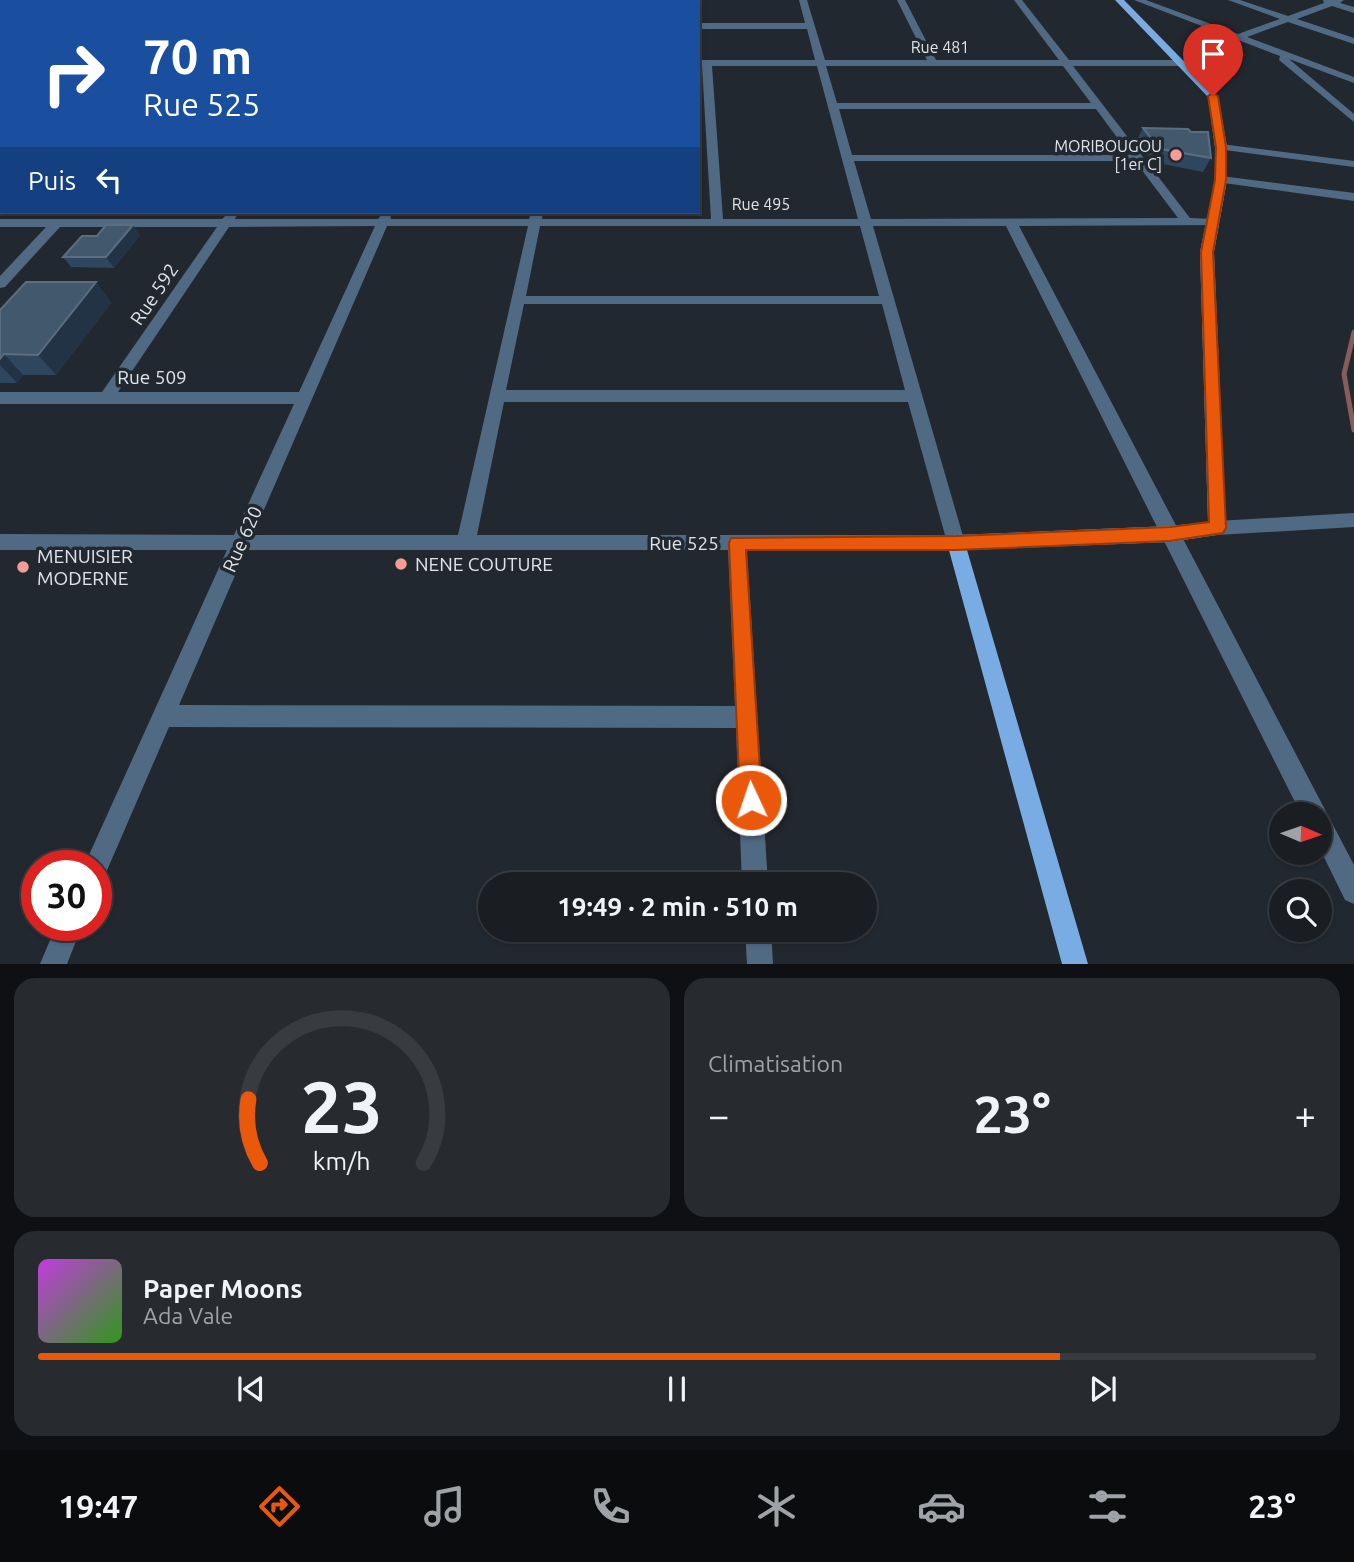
<!DOCTYPE html>
<html lang="fr">
<head>
<meta charset="utf-8">
<style>
	:root { --surface:#1a1e23; --page:#272b30; --text:#f1f3f6; --muted:#9fa2a6; --line:#383c41; --accent:#ea580c }
	body { margin:0; font-family:Ubuntu,sans-serif; background:var(--page); color:var(--text); height:100vh; display:flex; flex-direction:column; font-size:26px; white-space:nowrap }
	* { box-sizing:border-box; margin:0 }
	p { font-size:23px; color:var(--muted) }
	.icon { flex:none; width:38px; height:38px; fill:none; stroke:currentColor; stroke-width:2; stroke-linecap:round; stroke-linejoin:round }
	.map { position:relative; height:964px; overflow:hidden }
	.details { display:flex; flex-direction:column; gap:14px; padding:14px; background:#0e1013; flex:1 }
	.details>* { flex:none }
	.hud { position:absolute; left:0px; top:0px; width:700px; height:214px; box-shadow:0 2px 5px #0004,0 0 0 2px var(--line); background:#1a4fa0; color:#fff; overflow:hidden }
	.needle { width:46px; rotate:92deg }
	.fabs { position:absolute; left:1269px; top:802px; display:grid; gap:14px }
	.fabs a { display:grid; place-items:center; width:63px; height:63px; border-radius:50%; background:var(--surface); box-shadow:0 2px 5px #0004,0 0 0 2px var(--line); font-size:35px }
	.speed { position:absolute; left:21px; top:850px; display:flex; gap:14px; font-size:35px; font-weight:700; text-align:center }
	.speed>* { display:grid; place-content:center; width:91px; height:91px; border-radius:50%; background:var(--surface); box-shadow:0 2px 5px #0004,0 0 0 2px var(--line); line-height:1 }
	.speed .limit { border:10px solid #d22; background:#fff; color:#111 }
	.pin { position:absolute; display:grid; place-items:center; width:60px; height:60px; color:#fff; margin:-72px -30px; border-radius:50% 50% 50% 0; rotate:-45deg; box-shadow:0 0 7px #0007 }
	.pin .icon { rotate:45deg }
	.me { position:absolute; width:77px; margin:-38px; rotate:357deg; stroke-linejoin:round; filter:drop-shadow(0 0 5px #0008) }
	.turn { display:flex; align-items:center; gap:24px; height:147px; padding:0 28px; font-size:32px }
	.turn .icon { width:91px; height:91px; stroke-width:2.5 }
	.turn b { display:block; font-size:49px; line-height:60px }
	.then { display:flex; align-items:center; height:66px; padding:0 28px; background:#0003; gap:14px; font-size:26px }
	.big { font-size:52px; font-weight:600; line-height:1.1 }
	.details .widget { flex:1; display:flex; flex-direction:column; justify-content:center; gap:10px; min-width:0; padding:0 24px; border-radius:21px; background:var(--page) }
	.details .dial { align-items:center; gap:0 }
	.dial svg { height:182px; overflow:visible; fill:none; stroke:var(--line); stroke-width:7; stroke-linecap:round; text-anchor:middle }
	.dial text { fill:var(--text); stroke:none }
	.song { display:flex; align-items:center; gap:21px }
	.cover { width:84px; height:84px; border-radius:10px; background:linear-gradient(135deg,hsl(290 70% 55%),hsl(110 70% 35%)) }
	.played { height:7px; border-radius:4px; background:linear-gradient(90deg,var(--accent) 80%,var(--line) 80%) }
	.keys { display:flex; justify-content:space-around; direction:ltr }
	.heat { display:flex; justify-content:space-between; align-items:center; font-size:38px; direction:ltr }
	.details .tiles { flex:1; display:grid; gap:14px; grid-template-columns:1fr 1fr }
	.widget:last-child { grid-column:span 2 }
	.trip { position:absolute; left:478px; top:872px; width:399px; height:70px; border-radius:35px; background:var(--surface); box-shadow:0 2px 5px #0004,0 0 0 2px var(--line); font-weight:600; line-height:70px; text-align:center }
	.menu { display:flex; height:112px; justify-content:space-around; align-items:center; background:#0a0c0e; color:var(--muted) }
	.menu .icon { width:49px; height:49px }
	.menu .current { color:var(--accent) }
	.menu b { font-size:32px; color:var(--text) }
	.map>svg:first-child { display:block }
	.green { fill:#634745 }
	.lines { fill:none; stroke-linecap:round; stroke-linejoin:round }
	.stream { stroke:#865d5a; stroke-width:5 }
	.minor { fill:#516a84; fill-rule:evenodd }
	.major { fill:#78ace2; fill-rule:evenodd }
	.wall { fill:#2f475e }
	.shaded-wall { fill:#223345 }
	.building { fill:#42586d; stroke:#5b6e80; stroke-width:2 }
	.route { fill:#ea580c; stroke:#983908; stroke-width:2 }
	.poi-dot { fill:#f59c96; stroke:#22282f; stroke-width:2.5 }
	.labels { text-anchor:middle; stroke-width:7; stroke-linejoin:round; paint-order:stroke }
	.far-street-label { font-size:16px; fill:#dfe4e8; stroke:#22282f }
	.far-poi-label { font-size:16px; fill:#dfe4e8; stroke:#22282f; text-anchor:end }
	.street-label { font-size:19px; fill:#dfe4e8; stroke:#22282f }
	.poi-label { font-size:19px; fill:#dfe4e8; stroke:#22282f; text-anchor:start }
</style>
</head>
<body>
<div class="map">
<svg width="1354" height="964" viewBox="0 0 1354 964">
	<rect width="100%" height="100%" fill="#22282f"/>
	<path class="green" d="M 0,0 L 157,0 L 2,2 L 0,102 Z"/>
	<g class="lines">
		<path class="stream" d="M 1354,332 L 1344,374 L 1354,430"/>
		<g class="minor">
			<path d="M 157,0 L 166,0 L 156,2 Z"/>
			<path d="M 253,0 L 262,0 L 252,2 Z"/>
			<path d="M 374,0 L 382,0 L 373,2 Z"/>
			<path d="M 478,0 L 486,0 L 477,2 Z"/>
			<path d="M 583,0 L 591,0 L 582,2 Z"/>
			<path d="M 799,0 L 807,0 L 825,60 L 927,60 L 897,0 L 905,0 L 936,60 L 1059,60 L 1014,0 L 1022,0 L 1069,60 L 1181,60 L 1186,63 L 1181,66 L 1073,66 L 1190,218 L 1215,219 L 1215,225 L 1019,226 L 1354,865 L 1354,904 L 1345,900 L 1320,849 L 1320,814 L 1301,814 L 1006,226 L 873,226 L 965,543 L 963,548 L 956,551 L 747,551 L 768,884 L 742,884 L 736,728 L 169,727 L 105,875 L 96,878 L 96,866 L 84,866 L 227,550 L 0,550 L 0,534 L 234,535 L 294,404 L 0,404 L 0,392 L 102,392 L 217,227 L 60,227 L 5,287 L 0,288 L 0,276 L 46,227 L 0,227 L 0,219 L 222,219 L 229,212 L 235,212 L 237,215 L 235,219 L 378,219 L 384,212 L 390,212 L 391,219 L 529,219 L 531,212 L 543,212 L 542,219 L 711,219 L 702,66 L 698,66 L 698,60 L 815,60 L 807,29 L 698,29 L 698,23 L 805,23 ZM 712,66 L 817,66 L 858,219 L 723,219 ZM 826,66 L 1063,66 L 1091,103 L 837,103 ZM 839,109 L 1096,109 L 1130,155 L 852,155 ZM 854,161 L 1135,161 L 1178,218 L 871,219 ZM 375,226 L 299,392 L 118,392 L 229,227 ZM 387,226 L 528,226 L 458,535 L 253,535 ZM 540,226 L 860,226 L 879,296 L 526,296 ZM 524,304 L 882,304 L 905,390 L 506,390 ZM 504,402 L 908,402 L 945,535 L 477,535 ZM 246,550 L 728,550 L 735,706 L 179,705 Z"/>
			<path d="M 1134,0 L 1146,0 L 1238,34 L 1280,19 L 1228,0 L 1240,0 L 1288,16 L 1324,3 L 1323,0 L 1344,0 L 1340,3 L 1354,7 L 1354,13 L 1332,6 L 1297,19 L 1354,38 L 1354,44 L 1288,22 L 1247,37 L 1354,77 L 1354,83 L 1289,59 L 1354,114 L 1354,122 L 1279,60 L 1280,56 Z"/>
			<path d="M 1221,144 L 1354,161 L 1354,167 L 1217,149 L 1215,147 Z"/>
			<rect x="0" y="152" width="2" height="6"/>
			<path d="M 1221,176 L 1354,193 L 1354,201 L 1217,182 L 1217,178 Z"/>
			<path d="M 1354,513 L 1354,527 L 1217,535 L 1211,533 L 1208,528 L 1211,523 L 1217,521 Z"/>
			<path d="M 56,926 L 82,926 L 67,964 L 40,964 Z"/>
			<path d="M 745,929 L 771,929 L 773,964 L 747,964 Z"/>
		</g>
		<path class="major" d="M 1115,0 L 1124,0 L 1218,96 L 1227,147 L 1227,180 L 1214,252 L 1226,528 L 1223,533 L 1217,535 L 1170,542 L 967,550 L 1088,964 L 1062,964 L 947,543 L 949,538 L 956,535 L 1170,526 L 1208,522 L 1200,252 L 1215,180 L 1215,147 L 1208,97 Z"/>
	</g>
	<g class="wall">
		<path d="M 1143,128 L 1211,158 L 1203,172 L 1153,162 L 1136,141 Z"/>
		<path d="M 140,235 L 114,268 L 71,267 L 63,257 Z"/>
		<path d="M 96,282 L 111,303 L 56,375 L 23,375 L 17,383 L 0,383 L 0,310 Z"/>
	</g>
	<g class="shaded-wall">
		<path d="M 133,225 L 140,235 L 114,268 L 106,257 Z"/>
		<path d="M 96,282 L 111,303 L 56,375 L 38,355 Z"/>
		<path d="M 4,354 L 23,375 L 17,383 L 0,365 L 0,359 Z"/>
	</g>
	<g class="building">
		<rect x="0" y="105" width="2" height="22"/>
		<path d="M 1143,128 L 1188,129 L 1191,132 L 1208,132 L 1211,158 L 1160,149 Z"/>
		<path d="M 2,166 L 2,176 L 0,176 L 0,167 Z"/>
		<path d="M 106,225 L 133,225 L 106,257 L 63,257 L 82,236 L 97,236 Z"/>
		<path d="M 26,282 L 96,282 L 38,355 L 4,354 L 0,359 L 0,310 Z"/>
	</g>
	<path class="route" d="M 1213,93 L 1218,96 L 1226,147 L 1226,180 L 1213,252 L 1226,528 L 1223,533 L 1170,541 L 956,550 L 746,550 L 762,800 L 759,808 L 751,811 L 744,808 L 740,800 L 729,543 L 731,538 L 956,536 L 1170,527 L 1209,522 L 1201,252 L 1215,180 L 1216,147 L 1208,96 Z"/>
	<g class="poi-dot">
		<circle cx="1176" cy="155" r="7"/>
		<circle cx="401" cy="564" r="7"/>
		<circle cx="23" cy="567" r="7"/>
	</g>
	<g class="labels">
		<g class="far-street-label">
			<text x="940" y="53">Rue 481</text>
			<text x="761" y="210">Rue 495</text>
		</g>
		<g class="far-poi-label">
			<text x="1162" y="152">MORIBOUGOU<tspan x="1162" dy="18">[1er C]</tspan></text>
		</g>
		<g class="street-label">
			<text transform="translate(154 294) rotate(-56)" y="7">Rue 592</text>
			<text x="152" y="384">Rue 509</text>
			<text transform="translate(242 539) rotate(-66)" y="7">Rue 620</text>
			<text x="684" y="550">Rue 525</text>
		</g>
		<g class="poi-label">
			<text x="37" y="563">MENUISIER<tspan x="37" dy="22">MODERNE</tspan></text>
			<text x="415" y="571">NENE COUTURE</text>
		</g>
	</g>
</svg>
<div class="fabs">
<a><svg class="needle" viewBox="-14 -14 28 28"><path d="M0-13l5 13h-10z" fill="#e53935"/><path d="M0 13l5-13h-10z" fill="#9fa2a6"/></svg></a>
<a><svg class="icon" aria-label="search" viewBox="0 0 24 24"><circle cx="10" cy="10" r="6"/><path d="M15 15l6 6"/></svg></a>
</div>
<div class="speed"><div class="limit">30</div></div>
<div class="pin" style="left:1213px;top:96px;background:#d93025"><svg class="icon" aria-label="arrive" viewBox="0 0 24 24"><path d="M6 21V4h12l-3 4 3 4H6"/></svg></div>
<svg class="me" style="left:751px;top:800px" viewBox="-20 -20 40 40"><circle r="17" fill="#ea580c" stroke="#fff" stroke-width="3"/><path d="M0-11L8 9 0 5-8 9z" fill="#fff"/></svg>
<div class="trip">19:49 · 2 min · 510 m</div>
<div class="hud">
<div class="turn"><svg class="icon" aria-label="right" viewBox="0 0 24 24"><path d="M7 20v-9h11M14 6l5 5-5 5"/></svg><div><b>70 m</b>Rue 525</div></div>
<div class="then">Puis<svg class="icon" aria-label="left" viewBox="0 0 24 24"><path d="M17 20v-9H6M10 6l-5 5 5 5"/></svg></div>
</div>
</div>
<section class="details">
<div class="tiles">
<div class="widget dial"><svg viewBox="0 0 100 80">
<path d="M14 69A42 42 0 1 1 86 69"/>
<path d="M14 69A42 42 0 0 1 9 41" stroke="#ea580c"/>
<text x="50" y="56" font-size="32" font-weight="700">23</text>
<text x="50" y="72" font-size="11">km/h</text>
</svg></div>
<div class="widget"><p>Climatisation</p>
<div class="heat"><a>−</a><b class="big">23°</b><a>+</a></div>
</div>
<div class="widget">
<div class="song"><i class="cover"></i><div><b>Paper Moons</b><p>Ada Vale</p></div></div>
<div class="played"></div>
<div class="keys"><svg class="icon" aria-label="previous" viewBox="0 0 24 24"><path d="M18 5L8 12l10 7zM5 5v14"/></svg><svg class="icon" aria-label="pause" viewBox="0 0 24 24"><path d="M8 5v14M16 5v14"/></svg><svg class="icon" aria-label="next" viewBox="0 0 24 24"><path d="M6 5l10 7-10 7zM19 5v14"/></svg></div>
</div>
</div>
</section>
<nav class="menu">
<b>19:47</b>
<svg class="icon current" aria-label="directions" viewBox="0 0 24 24"><path d="M12 3l9 9-9 9-9-9zM9 14v-3h6M13 9l2 2-2 2"/></svg>
<svg class="icon" aria-label="music" viewBox="0 0 24 24"><path d="M9 18V5l10-2v13"/><circle cx="6" cy="18" r="3"/><circle cx="16" cy="16" r="3"/></svg>
<svg class="icon" aria-label="phone" viewBox="0 0 24 24"><path d="M5 4h4l2 5-3 2q2 4 5 5l2-3 5 2v4C11 20 4 13 5 4z"/></svg>
<svg class="icon" aria-label="climate" viewBox="0 0 24 24"><path d="M12 3v18M4 7l16 10M4 17L20 7"/></svg>
<svg class="icon" aria-label="car" viewBox="0 0 24 24"><path d="M5 17H2v-5l4-1 3-4h7l3 4 3 1v5h-3M9 17h6M6 11h13"/><circle cx="7" cy="17" r="2"/><circle cx="17" cy="17" r="2"/></svg>
<svg class="icon" aria-label="filters" viewBox="0 0 24 24"><path d="M4 7h16M4 17h16"/><circle cx="9" cy="7" r="2"/><circle cx="15" cy="17" r="2"/></svg>
<b>23°</b>
</nav>
</body>
</html>
